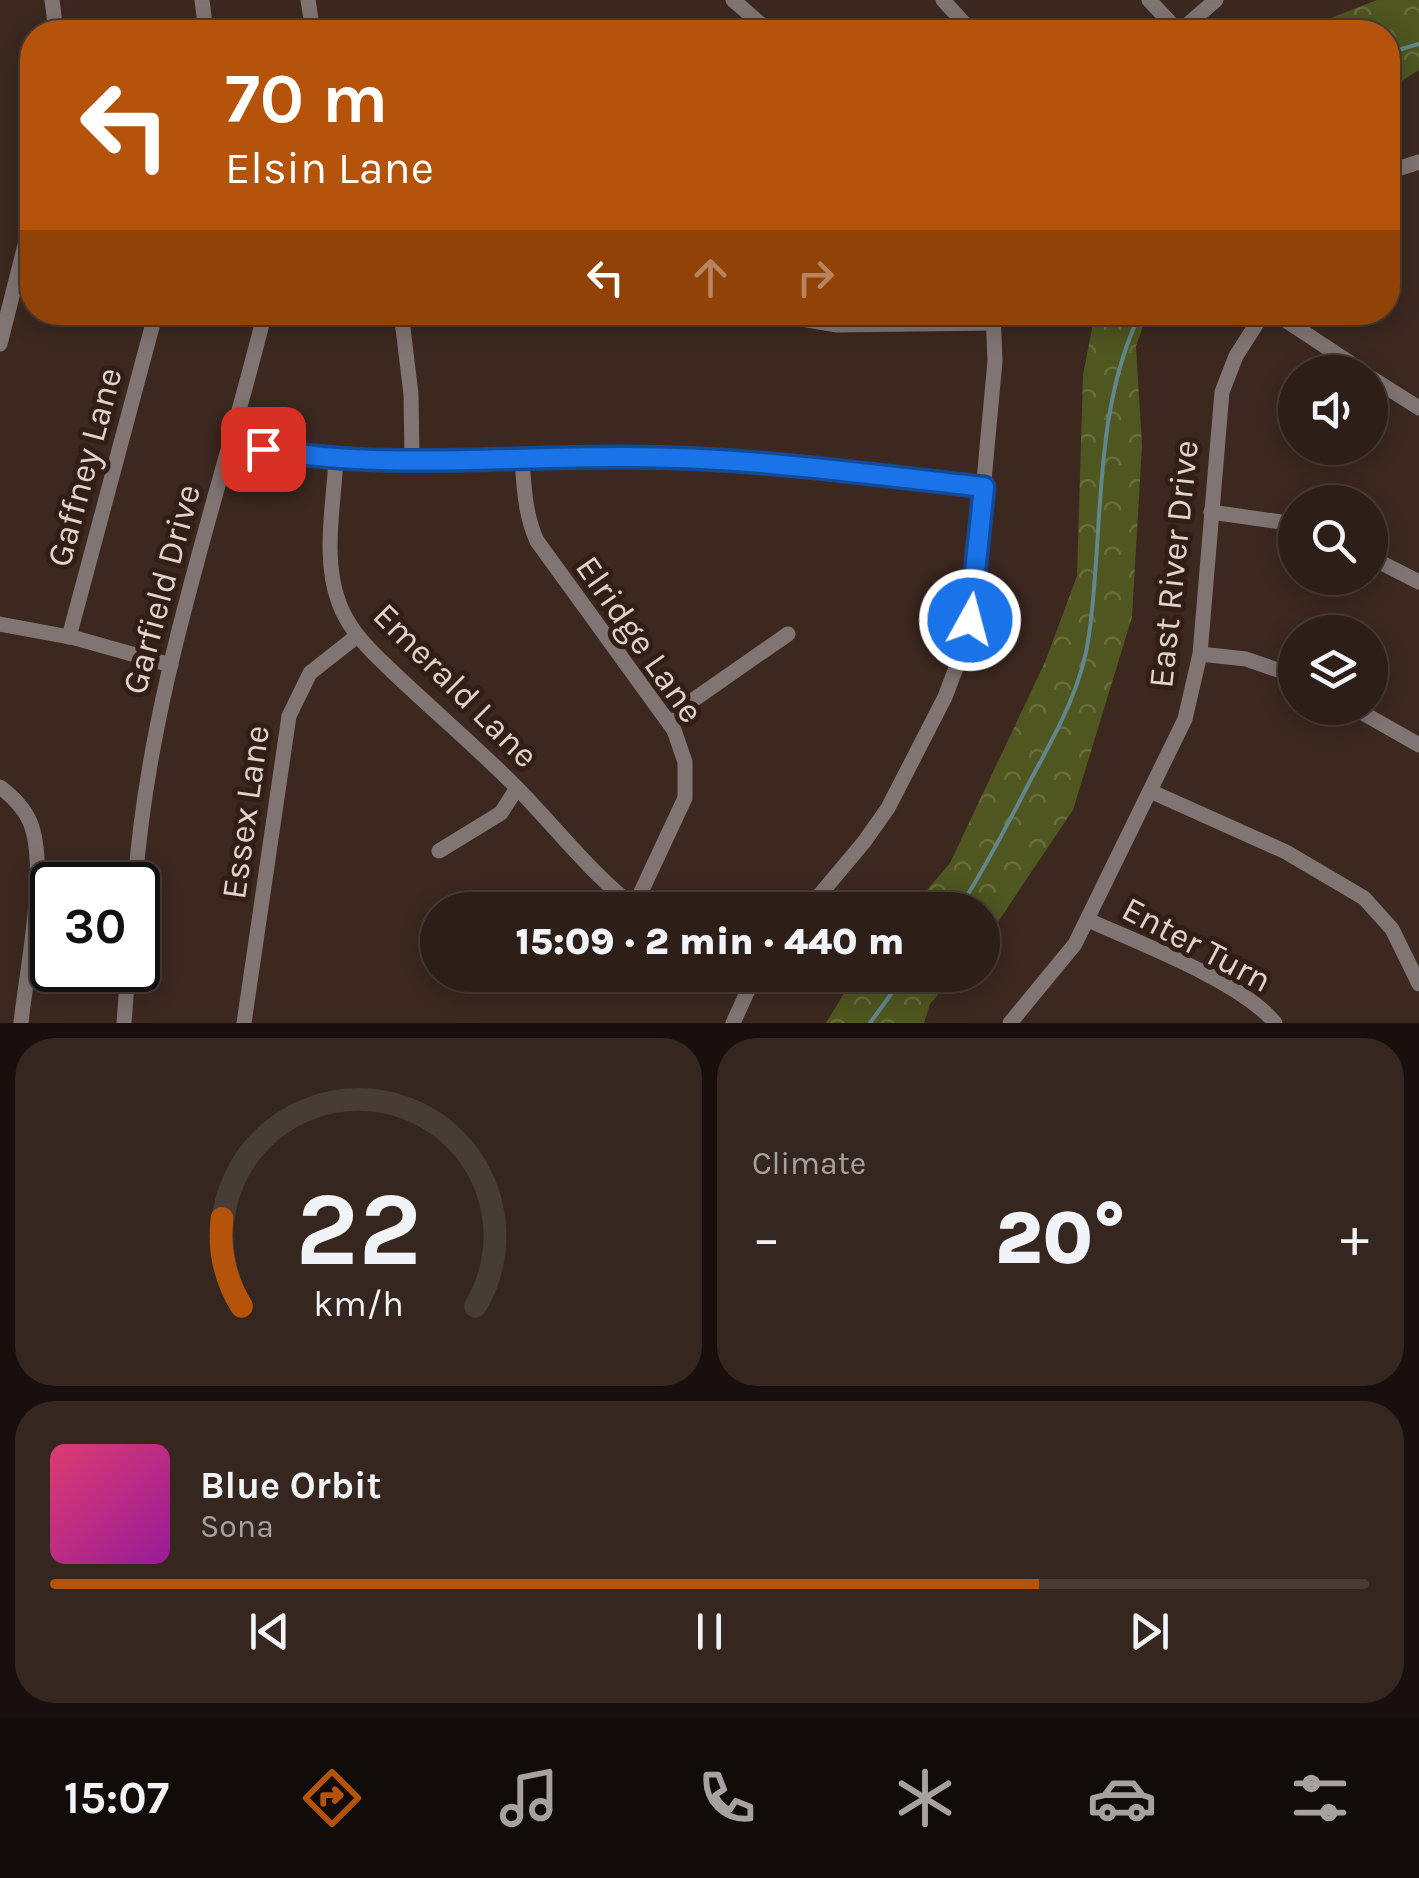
<!DOCTYPE html>
<html lang="en">
<head>
<meta charset="utf-8">
<style>
	:root { --surface:#2d1e17; --page:#352720; --text:#f1f3f6; --muted:#a7a2a1; --line:#483c36; --accent:#b45309 }
	body { margin:0; font-family:Karla,sans-serif; background:var(--page); color:var(--text); height:100vh; display:flex; flex-direction:column; font-size:38px; white-space:nowrap }
	* { box-sizing:border-box; margin:0 }
	p { font-size:32px; color:var(--muted) }
	.icon { flex:none; width:55px; height:55px; fill:none; stroke:currentColor; stroke-width:2; stroke-linecap:round; stroke-linejoin:round }
	.map { position:relative; height:1023px; overflow:hidden }
	.sheet { display:flex; flex-direction:column; gap:15px; padding:15px; background:#19100d; flex:1 }
	.sheet>* { flex:none }
	.guide { position:absolute; left:20px; top:20px; width:1380px; height:305px; border-radius:40px; box-shadow:0 5px 25px #0003,0 0 0 2px var(--line); background:#b45309; color:#fff; overflow:hidden }
	.fabs { position:absolute; left:1278px; top:355px; display:grid; gap:20px }
	.fabs a { display:grid; place-items:center; width:110px; height:110px; border-radius:50%; background:var(--surface); box-shadow:0 5px 25px #0003,0 0 0 2px var(--line); font-size:50px }
	.speed { position:absolute; left:30px; top:862px; display:flex; gap:20px; font-size:50px; font-weight:700; text-align:center }
	.speed>* { display:grid; place-content:center; width:130px; height:130px; border-radius:50%; background:var(--surface); box-shadow:0 5px 25px #0003,0 0 0 2px var(--line); line-height:1 }
	.speed .limit { border:5px solid #111; border-radius:15px; background:#fff; color:#111 }
	.pin { position:absolute; display:grid; place-items:center; width:85px; height:85px; color:#fff; margin:-42px; border-radius:20px; box-shadow:0 5px 15px #0006 }
	.me { position:absolute; width:110px; margin:-55px; rotate:7deg; stroke-linejoin:round; filter:drop-shadow(0 0 8px #0008) }
	.turn { display:flex; align-items:center; gap:35px; height:210px; padding:0 40px; font-size:45px }
	.turn .icon { width:130px; height:130px; stroke-width:2.5 }
	.turn b { display:block; font-size:70px; line-height:85px }
	.lanes { display:flex; align-items:center; height:95px; padding:0 40px; background:#0003; justify-content:center; gap:50px; direction:ltr }
	.lanes .off { opacity:.35 }
	.big { font-size:75px; font-weight:800; line-height:1.1 }
	.sheet .widget { flex:1; display:flex; flex-direction:column; justify-content:center; gap:15px; min-width:0; padding:0 35px; border-radius:40px; background:var(--page) }
	.sheet .dial { align-items:center; gap:0 }
	.dial svg { height:260px; overflow:visible; fill:none; stroke:var(--line); stroke-width:7; stroke-linecap:round; text-anchor:middle }
	.dial text { fill:var(--text); stroke:none }
	.song { display:flex; align-items:center; gap:30px }
	.cover { width:120px; height:120px; border-radius:15px; background:linear-gradient(135deg,hsl(340 70% 55%),hsl(300 70% 35%)) }
	.played { height:10px; border-radius:5px; background:linear-gradient(90deg,var(--accent) 75%,var(--line) 75%) }
	.keys { display:flex; justify-content:space-around; direction:ltr }
	.heat { display:flex; justify-content:space-between; align-items:center; font-size:55px; direction:ltr }
	.sheet .tiles { flex:1; display:grid; gap:15px; grid-template-columns:1fr 1fr }
	.widget:last-child { grid-column:span 2 }
	.trip { position:absolute; left:420px; top:892px; width:580px; height:100px; border-radius:50px; background:var(--surface); box-shadow:0 5px 25px #0003,0 0 0 2px var(--line); font-weight:800; line-height:100px; text-align:center }
	.tabs { display:flex; height:160px; justify-content:space-around; align-items:center; background:#120c09; color:var(--muted) }
	.tabs .icon { width:70px; height:70px }
	.tabs .active { color:var(--accent) }
	.tabs b { font-size:45px; color:var(--text) }
	.map>svg:first-child { display:block }
	.forest { fill:url(#forest-crowns) }
	.lines { fill:none; stroke-linecap:round; stroke-linejoin:round }
	.stream { stroke:#61868d; stroke-width:4 }
	.minor { stroke:#817573; stroke-width:15 }
	.route-casing { stroke:#114b97; stroke-width:25 }
	.route { stroke:#1a73e8; stroke-width:18 }
	.labels { text-anchor:middle; stroke-width:10; stroke-linejoin:round; paint-order:stroke }
	.street-label { font-size:35px; fill:#e0d2cc; stroke:#321e15 }
</style>
</head>
<body>
<div class="map">
<svg width="1419" height="1023" viewBox="0 0 1419 1023">
	<defs>
		<pattern id="forest-crowns" width="20" height="18" patternUnits="userSpaceOnUse" patternTransform="scale(2.5)"><rect width="20" height="18" fill="#4f561f"/><path d="M2 6a3 3 0 1 1 6 0M12 15a3 3 0 1 1 6 0" fill="none" stroke="#686d3e"/></pattern>
	</defs>
	<rect width="100%" height="100%" fill="#3c281f"/>
	<g class="forest">
		<path d="M 1377,0 L 1419,0 L 1419,70 L 1388,90 L 1388,32 L 1308,32 L 1333,17 Z"/>
		<path d="M 1095,313 L 1148,313 L 1136,346 L 1142,446 L 1132,617 L 1073,810 L 983,944 L 982,910 L 910,910 L 950,863 L 1045,662 L 1077,576 L 1083,375 Z"/>
		<path d="M 855,975 L 955,975 L 930,1004 L 924,1023 L 826,1023 Z"/>
	</g>
	<g class="lines">
		<g class="stream">
			<path d="M 1388,53 L 1419,44"/>
			<path d="M 958,910 C 984,870 1007,826 1029,783 C 1054,736 1082,689 1089,635 C 1104,530 1092,411 1141,312"/>
			<path d="M 870,1023 L 905,975"/>
		</g>
		<g class="minor">
			<path d="M 52,0 L 56,32"/>
			<path d="M 202,0 L 206,32"/>
			<path d="M 308,0 L 313,32"/>
			<path d="M 733,0 L 770,32"/>
			<path d="M 943,0 L 972,32"/>
			<path d="M 1149,0 L 1179,32"/>
			<path d="M 1179,32 L 1216,0"/>
			<path d="M 1388,172 L 1419,162"/>
			<path d="M 401,312 L 411,394 L 412,459"/>
			<path d="M 784,312 L 790,317 L 837,325 L 995,323"/>
			<path d="M 1273,312 L 1364,372"/>
			<path d="M 0,344 L 32,217"/>
			<path d="M 1370,377 L 1419,408"/>
			<path d="M 231,444 L 323,458 L 454,460 L 626,456 L 731,461 L 983,487"/>
			<path d="M 336,458 C 334,503 322,559 339,603 C 350,633 373,653 395,674 C 436,713 480,750 519,790 C 558,830 593,876 638,910"/>
			<path d="M 522,459 C 524,487 525,515 537,541 L 674,730 L 685,762 L 685,798 L 634,907"/>
			<path d="M 1211,512 L 1295,524"/>
			<path d="M 1370,557 L 1419,582"/>
			<path d="M 0,624 L 75,638 L 171,665"/>
			<path d="M 69,637 L 156,312"/>
			<path d="M 1200,654 L 1246,659 L 1295,676"/>
			<path d="M 1354,708 L 1419,745"/>
			<path d="M 666,719 L 788,634"/>
			<path d="M 0,787 C 12,796 24,808 30,822 C 49,867 26,972 21,1023"/>
			<path d="M 1150,791 L 1286,852 L 1364,898 L 1392,929 L 1419,984"/>
			<path d="M 439,851 L 501,813 L 517,788"/>
			<path d="M 135,885 C 149,689 218,502 265,312"/>
			<path d="M 807,910 L 864,842 L 888,808 L 945,697 L 959,660 L 975,578 L 995,361 L 993,312"/>
			<path d="M 1088,920 C 1139,943 1242,982 1275,1023"/>
			<path d="M 124,1023 L 128,970"/>
			<path d="M 244,1023 L 289,716 L 310,673 L 357,636"/>
			<path d="M 733,1023 L 755,975"/>
			<path d="M 1010,1023 L 1075,944 L 1185,719 L 1200,654 L 1222,392 L 1236,356 L 1264,312"/>
		</g>
	</g>
	<g class="lines">
		<g class="route-casing">
			<path id="route" d="M 263,449 C 383,470 507,456 628,457 C 747,457 865,474 984,487 L 970,620"/>
		</g>
		<use href="#route" class="route"/>
	</g>
	<g class="labels">
		<g class="street-label">
			<text transform="translate(84 467) rotate(-75)" y="12">Gaffney Lane</text>
			<text transform="translate(1173 564) rotate(-84)" y="12">East River Drive</text>
			<text transform="translate(161 589) rotate(-75)" y="12">Garfield Drive</text>
			<text transform="translate(640 639) rotate(55)" y="12">Elridge Lane</text>
			<text transform="translate(456 685) rotate(45)" y="12">Emerald Lane</text>
			<text transform="translate(245 812) rotate(-82)" y="12">Essex Lane</text>
			<text transform="translate(1197 944) rotate(28)" y="12">Enter Turn</text>
		</g>
	</g>
</svg>
<div class="fabs">
<a><svg class="icon" aria-label="sound" viewBox="0 0 24 24"><path d="M4 9h4l5-4v14l-5-4H4zM17 9q2 3 0 6"/></svg></a>
<a><svg class="icon" aria-label="search" viewBox="0 0 24 24"><circle cx="10" cy="10" r="6"/><path d="M15 15l6 6"/></svg></a>
<a><svg class="icon" aria-label="layers" viewBox="0 0 24 24"><path d="M12 4l9 5-9 5-9-5zM3 14l9 5 9-5"/></svg></a>
</div>
<div class="speed"><div class="limit">30</div></div>
<div class="pin" style="left:263px;top:449px;background:#d93025"><svg class="icon" aria-label="arrive" viewBox="0 0 24 24"><path d="M6 21V4h12l-3 4 3 4H6"/></svg></div>
<svg class="me" style="left:970px;top:620px" viewBox="-20 -20 40 40"><circle r="17" fill="#1a73e8" stroke="#fff" stroke-width="3"/><path d="M0-11L8 9 0 5-8 9z" fill="#fff"/></svg>
<div class="trip">15:09 · 2 min · 440 m</div>
<div class="guide">
<div class="turn"><svg class="icon" aria-label="left" viewBox="0 0 24 24"><path d="M17 20v-9H6M10 6l-5 5 5 5"/></svg><div><b>70 m</b>Elsin Lane</div></div>
<div class="lanes"><svg class="icon" aria-label="left" viewBox="0 0 24 24"><path d="M17 20v-9H6M10 6l-5 5 5 5"/></svg><svg class="icon off" aria-label="ahead" viewBox="0 0 24 24"><path d="M12 20V5M6 11l6-6 6 6"/></svg><svg class="icon off" aria-label="right" viewBox="0 0 24 24"><path d="M7 20v-9h11M14 6l5 5-5 5"/></svg></div>
</div>
</div>
<section class="sheet">
<div class="tiles">
<div class="widget dial"><svg viewBox="0 0 100 80">
<path d="M14 69A42 42 0 1 1 86 69"/>
<path d="M14 69A42 42 0 0 1 8 42" stroke="#b45309"/>
<text x="50" y="56" font-size="32" font-weight="700">22</text>
<text x="50" y="72" font-size="11">km/h</text>
</svg></div>
<div class="widget"><p>Climate</p>
<div class="heat"><a>−</a><b class="big">20°</b><a>+</a></div>
</div>
<div class="widget">
<div class="song"><i class="cover"></i><div><b>Blue Orbit</b><p>Sona</p></div></div>
<div class="played"></div>
<div class="keys"><svg class="icon" aria-label="previous" viewBox="0 0 24 24"><path d="M18 5L8 12l10 7zM5 5v14"/></svg><svg class="icon" aria-label="pause" viewBox="0 0 24 24"><path d="M8 5v14M16 5v14"/></svg><svg class="icon" aria-label="next" viewBox="0 0 24 24"><path d="M6 5l10 7-10 7zM19 5v14"/></svg></div>
</div>
</div>
</section>
<nav class="tabs">
<b>15:07</b>
<svg class="icon active" aria-label="directions" viewBox="0 0 24 24"><path d="M12 3l9 9-9 9-9-9zM9 14v-3h6M13 9l2 2-2 2"/></svg>
<svg class="icon" aria-label="music" viewBox="0 0 24 24"><path d="M9 18V5l10-2v13"/><circle cx="6" cy="18" r="3"/><circle cx="16" cy="16" r="3"/></svg>
<svg class="icon" aria-label="phone" viewBox="0 0 24 24"><path d="M5 4h4l2 5-3 2q2 4 5 5l2-3 5 2v4C11 20 4 13 5 4z"/></svg>
<svg class="icon" aria-label="climate" viewBox="0 0 24 24"><path d="M12 3v18M4 7l16 10M4 17L20 7"/></svg>
<svg class="icon" aria-label="car" viewBox="0 0 24 24"><path d="M5 17H2v-5l4-1 3-4h7l3 4 3 1v5h-3M9 17h6M6 11h13"/><circle cx="7" cy="17" r="2"/><circle cx="17" cy="17" r="2"/></svg>
<svg class="icon" aria-label="filters" viewBox="0 0 24 24"><path d="M4 7h16M4 17h16"/><circle cx="9" cy="7" r="2"/><circle cx="15" cy="17" r="2"/></svg>
</nav>
</body>
</html>
